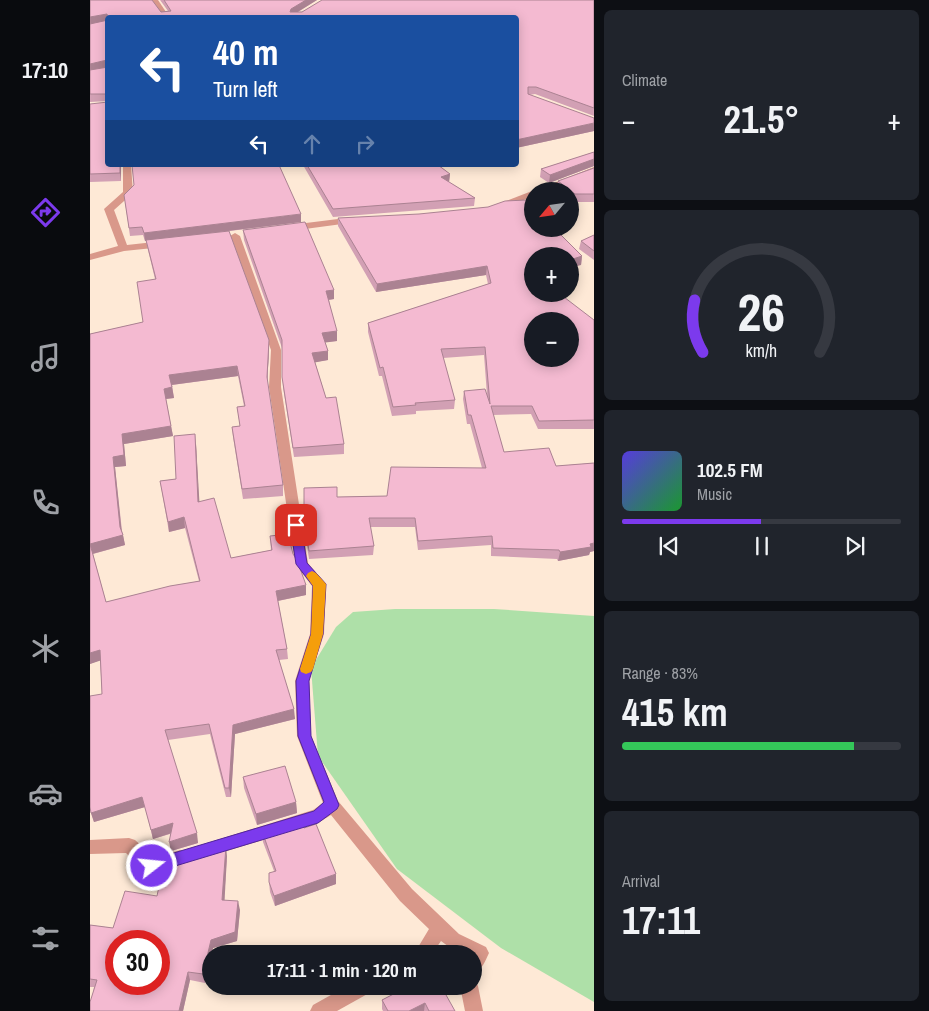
<!DOCTYPE html>
<html lang="en">
<head>
<meta charset="utf-8">
<style>
	:root { --surface:#171b24; --page:#20242c; --text:#f1f3f6; --muted:#9ea1a6; --line:#363941; --accent:#7c3aed }
	body { margin:0; font-family:"Archivo Narrow",sans-serif; background:var(--page); color:var(--text); height:100vh; display:flex; flex-direction:column; font-size:19px; white-space:nowrap }
	* { box-sizing:border-box; margin:0 }
	p { font-size:16px; color:var(--muted) }
	.icon { flex:none; width:28px; height:28px; fill:none; stroke:currentColor; stroke-width:2; stroke-linecap:round; stroke-linejoin:round }
	.map { position:relative; flex:1; overflow:hidden }
	.side { display:flex; flex-direction:column; gap:10px; padding:10px; background:#0d0f14; width:335px }
	.side>* { flex:none }
	.top-card { position:absolute; left:15px; top:15px; width:414px; height:152px; border-radius:5px; box-shadow:0 2px 12px #0003; background:#1a4fa0; color:#fff; overflow:hidden }
	.needle { width:32px; rotate:241deg }
	.buttons { position:absolute; left:434px; top:182px; display:grid; gap:10px }
	.buttons a { display:grid; place-items:center; width:55px; height:55px; border-radius:50%; background:var(--surface); box-shadow:0 2px 12px #0003; font-size:25px }
	.speed { position:absolute; left:15px; top:930px; display:flex; gap:10px; font-size:25px; font-weight:700; text-align:center }
	.speed>* { display:grid; place-content:center; width:65px; height:65px; border-radius:50%; background:var(--surface); box-shadow:0 2px 12px #0003; line-height:1 }
	.speed .limit { border:8px solid #d22; background:#fff; color:#111 }
	.pin { position:absolute; display:grid; place-items:center; width:42px; height:42px; color:#fff; margin:-21px; border-radius:10px; box-shadow:0 2px 8px #0006 }
	.me { position:absolute; width:55px; margin:-28px; rotate:74deg; stroke-linejoin:round; filter:drop-shadow(0 0 4px #0008) }
	.turn { display:flex; align-items:center; gap:18px; height:105px; padding:0 25px; font-size:22px }
	.turn .icon { width:65px; height:65px; stroke-width:2.5 }
	.turn b { display:block; font-size:35px; line-height:42px }
	.lanes { display:flex; align-items:center; height:48px; padding:0 25px; background:#0003; justify-content:center; gap:25px; direction:ltr }
	.lanes .off { opacity:.35 }
	.big { font-size:38px; font-weight:700; line-height:1.1 }
	.side .card { flex:1; display:flex; flex-direction:column; justify-content:center; gap:8px; min-width:0; padding:0 18px; border-radius:8px; background:var(--page) }
	.side .dial { align-items:center; gap:0 }
	.dial svg { height:130px; overflow:visible; fill:none; stroke:var(--line); stroke-width:7; stroke-linecap:round; text-anchor:middle }
	.dial text { fill:var(--text); stroke:none }
	.song { display:flex; align-items:center; gap:15px }
	.cover { width:60px; height:60px; border-radius:8px; background:linear-gradient(135deg,hsl(250 70% 55%),hsl(130 70% 35%)) }
	.played { height:5px; border-radius:2px; background:linear-gradient(90deg,var(--accent) 50%,var(--line) 50%) }
	.keys { display:flex; justify-content:space-around; direction:ltr }
	.heat { display:flex; justify-content:space-between; align-items:center; font-size:28px; direction:ltr }
	.charge { height:8px; border-radius:4px; background:linear-gradient(90deg,#34c759 83%,var(--line) 0) }
	.trip { position:absolute; left:112px; top:945px; width:280px; height:50px; border-radius:25px; background:var(--surface); box-shadow:0 2px 12px #0003; font-weight:700; line-height:50px; text-align:center }
	main { display:flex; flex:1; min-height:0 }
	.tabs { display:flex; flex-direction:column; width:90px; justify-content:space-around; align-items:center; background:#090b0e; color:var(--muted) }
	.tabs .icon { width:35px; height:35px }
	.tabs .current { color:var(--accent) }
	.tabs b { font-size:22px; color:var(--text) }
	.map>svg:first-child { display:block }
	.green { fill:#aee0a8 }
	.lines { fill:none; stroke-linecap:round; stroke-linejoin:round }
	.minor { fill:#d9988a; fill-rule:evenodd }
	.wall { fill:#d2a0b4 }
	.shaded-wall { fill:#ab8292 }
	.building { fill:#f4bad1; stroke:#ab8292; fill-rule:evenodd }
	.route { fill:#7c3aed; stroke:#51269a }
	.slow { fill:#f59e0b }
</style>
</head>
<body>
<main>
<nav class="tabs">
<b>17:10</b>
<svg class="icon current" aria-label="directions" viewBox="0 0 24 24"><path d="M12 3l9 9-9 9-9-9zM9 14v-3h6M13 9l2 2-2 2"/></svg>
<svg class="icon" aria-label="music" viewBox="0 0 24 24"><path d="M9 18V5l10-2v13"/><circle cx="6" cy="18" r="3"/><circle cx="16" cy="16" r="3"/></svg>
<svg class="icon" aria-label="phone" viewBox="0 0 24 24"><path d="M5 4h4l2 5-3 2q2 4 5 5l2-3 5 2v4C11 20 4 13 5 4z"/></svg>
<svg class="icon" aria-label="climate" viewBox="0 0 24 24"><path d="M12 3v18M4 7l16 10M4 17L20 7"/></svg>
<svg class="icon" aria-label="car" viewBox="0 0 24 24"><path d="M5 17H2v-5l4-1 3-4h7l3 4 3 1v5h-3M9 17h6M6 11h13"/><circle cx="7" cy="17" r="2"/><circle cx="17" cy="17" r="2"/></svg>
<svg class="icon" aria-label="filters" viewBox="0 0 24 24"><path d="M4 7h16M4 17h16"/><circle cx="9" cy="7" r="2"/><circle cx="15" cy="17" r="2"/></svg>
</nav>
<div class="map">
<svg width="504" height="1011" viewBox="0 0 504 1011">
	<rect width="100%" height="100%" fill="#fee9d6"/>
	<path class="green" d="M 305,609 L 404,609 L 504,616 L 504,1002 L 411,948 L 307,869 L 228,756 L 221,668 L 246,627 L 263,612 Z"/>
	<g class="lines">
		<g class="minor">
			<path d="M 60,0 L 68,0 L 80,18 L 73,18 Z"/>
			<path d="M 33,165 L 41,165 L 43,193 L 24,210 L 37,245 L 73,241 L 78,244 L 73,247 L 34,251 L 0,260 L 0,254 L 28,246 L 14,209 L 33,192 Z"/>
			<path d="M 504,167 L 504,173 L 457,191 L 444,191 Z"/>
			<path d="M 442,191 L 442,197 L 408,209 L 403,206 Z"/>
			<path d="M 264,217 L 269,220 L 267,222 L 200,231 L 195,228 L 200,225 Z"/>
			<path d="M 145,233 L 150,236 L 191,350 L 191,387 L 218,563 L 236,585 L 234,634 L 219,681 L 221,736 L 248,801 L 322,889 L 369,934 L 396,947 L 399,953 C 395,961 393,969 384,973 L 384,954 C 371,954 361,949 351,941 L 342,954 L 324,954 L 339,929 L 310,901 L 241,815 L 228,823 L 114,858 L 108,856 L 106,851 L 108,846 L 114,844 L 223,810 L 233,803 L 207,736 L 205,681 L 220,634 L 222,586 L 205,564 L 179,387 L 181,350 L 140,236 Z"/>
			<path d="M 39,838 L 45,840 L 65,858 L 90,850 L 96,853 L 98,858 L 96,863 C 61,877 62,877 36,853 L 0,854 L 0,840 Z"/>
			<path d="M 384,979 L 388,986 L 393,1011 L 375,1011 L 370,986 L 384,986 Z"/>
			<path d="M 257,986 L 284,986 L 281,992 L 247,1011 L 220,1011 L 223,1005 Z"/>
		</g>
	</g>
	<g class="wall">
		<path d="M 0,0 L 71,12 L 78,11 L 70,0 L 227,0 L 208,12 L 504,0 L 504,116 L 445,94 L 439,95 L 504,131 L 426,148 L 426,18 L 18,18 L 18,101 L 0,102 Z"/>
		<path d="M 0,104 L 31,165 L 31,181 L 0,182 Z"/>
		<path d="M 504,152 L 504,166 L 459,183 L 450,177 L 451,169 Z"/>
		<path d="M 213,165 L 349,165 L 348,165 L 360,174 L 359,182 L 385,198 L 384,206 L 243,217 Z"/>
		<path d="M 504,168 L 504,202 L 484,202 L 480,199 L 480,191 L 470,191 L 467,189 L 468,181 Z"/>
		<path d="M 44,185 L 211,222 L 107,235 L 179,340 L 179,350 L 177,383 L 193,485 L 193,496 L 153,499 L 143,437 L 142,427 L 150,426 L 147,407 L 154,406 L 148,376 L 82,385 L 84,398 L 76,399 L 83,436 L 34,444 L 36,466 L 25,467 L 32,531 L 35,545 L 3,554 L 16,602 L 109,581 L 95,528 L 79,532 L 70,481 L 86,479 L 106,444 L 109,501 L 141,558 L 181,550 L 180,536 L 203,554 L 216,595 L 188,601 L 197,649 L 198,659 L 189,660 L 205,719 L 145,734 L 141,797 L 136,797 L 120,734 L 78,740 L 108,843 L 81,851 L 80,834 L 63,839 L 55,807 L 4,822 L 1,813 L 12,694 L 10,660 L 0,664 L 0,334 L 53,322 L 65,279 L 58,250 L 56,241 L 55,241 L 53,235 L 40,236 L 34,195 Z"/>
		<path d="M 248,218 L 492,256 L 491,265 L 442,256 L 442,294 L 504,320 L 504,429 L 448,429 L 441,414 L 403,415 L 414,452 L 466,466 L 504,463 L 504,551 L 500,552 L 499,555 L 468,561 L 467,559 L 401,556 L 401,545 L 328,550 L 325,527 L 280,527 L 284,546 L 283,555 L 219,559 L 214,526 L 214,517 L 247,497 L 297,496 L 392,468 L 380,424 L 377,424 L 373,399 L 374,391 L 397,395 L 394,355 L 353,358 L 365,400 L 364,409 L 326,411 L 326,414 L 302,416 L 292,376 L 289,376 L 278,332 L 278,323 L 398,284 L 396,275 L 286,292 L 248,226 Z"/>
		<path d="M 153,230 L 244,290 L 244,299 L 239,300 L 247,341 L 235,342 L 238,351 L 238,360 L 225,362 L 236,398 L 254,444 L 254,454 L 204,457 L 193,387 L 192,348 L 154,240 Z"/>
		<path d="M 504,235 L 504,260 L 489,249 L 491,241 Z"/>
		<path d="M 153,777 L 206,802 L 207,813 L 167,825 L 154,788 Z"/>
		<path d="M 214,828 L 246,884 L 185,906 L 180,892 L 179,882 L 184,871 L 173,842 L 172,831 Z"/>
		<path d="M 137,856 L 134,900 L 150,910 L 147,941 L 123,948 L 115,983 L 100,980 L 93,1011 L 0,1011 L 4,987 L 0,987 L 0,925 L 23,928 L 67,896 Z"/>
		<path d="M 319,986 L 365,1011 L 293,1011 L 292,1009 L 292,1000 Z"/>
	</g>
	<g class="shaded-wall">
		<path d="M 216,0 L 227,0 L 201,16 L 201,18 L 201,9 Z"/>
		<path d="M 17,14 L 18,21 L 0,25 L 0,17 Z"/>
		<path d="M 17,60 L 18,67 L 0,72 L 0,64 Z"/>
		<path d="M 504,123 L 504,131 L 426,148 L 426,140 Z"/>
		<path d="M 504,159 L 504,166 L 459,183 L 460,175 Z"/>
		<path d="M 30,165 L 31,165 L 31,181 L 30,173 Z"/>
		<path d="M 360,174 L 359,182 L 350,185 L 351,177 Z"/>
		<path d="M 211,214 L 211,222 L 55,241 L 54,233 Z"/>
		<path d="M 492,256 L 491,265 L 480,268 L 480,260 Z"/>
		<path d="M 397,266 L 396,275 L 286,292 L 287,284 Z"/>
		<path d="M 244,290 L 244,299 L 237,300 L 236,291 Z"/>
		<path d="M 247,331 L 247,341 L 232,343 L 232,333 Z"/>
		<path d="M 179,340 L 179,350 L 177,387 L 177,377 Z"/>
		<path d="M 238,351 L 238,360 L 222,363 L 222,353 Z"/>
		<path d="M 147,366 L 148,376 L 81,385 L 79,375 Z"/>
		<path d="M 82,387 L 84,398 L 75,399 L 74,389 Z"/>
		<path d="M 81,426 L 83,436 L 34,444 L 36,466 L 25,467 L 32,535 L 33,535 L 35,545 L 2,554 L 0,544 L 30,527 L 23,457 L 32,434 Z"/>
		<path d="M 105,434 L 106,444 L 110,512 L 108,502 Z"/>
		<path d="M 94,517 L 95,528 L 79,532 L 78,522 Z"/>
		<path d="M 504,543 L 504,551 L 500,552 L 499,555 L 468,561 L 470,552 Z"/>
		<path d="M 216,585 L 216,595 L 187,601 L 186,591 Z"/>
		<path d="M 10,650 L 12,660 L 0,664 L 0,653 Z"/>
		<path d="M 204,709 L 205,719 L 145,734 L 141,797 L 139,788 L 143,725 Z"/>
		<path d="M 52,797 L 55,807 L 4,822 L 1,813 Z"/>
		<path d="M 206,802 L 207,813 L 167,825 L 166,814 Z"/>
		<path d="M 83,823 L 85,832 L 63,839 L 61,830 Z"/>
		<path d="M 107,833 L 108,843 L 81,851 L 79,842 Z"/>
		<path d="M 136,846 L 137,856 L 134,910 L 132,900 Z"/>
		<path d="M 246,874 L 246,884 L 185,906 L 184,896 Z"/>
		<path d="M 148,901 L 150,910 L 147,941 L 123,948 L 115,983 L 113,974 L 121,940 Z"/>
		<path d="M 98,972 L 100,980 L 93,1011 L 89,1011 Z"/>
		<path d="M 335,1003 L 334,1011 L 319,1011 Z"/>
	</g>
	<g class="building">
		<path d="M 0,0 L 62,0 L 71,12 L 81,11 L 74,0 L 216,0 L 201,9 L 200,12 L 212,12 L 232,0 L 504,0 L 504,108 L 446,87 L 438,87 L 438,94 L 504,118 L 504,123 L 426,140 L 426,18 L 18,18 L 17,14 L 0,17 Z"/>
		<path d="M 18,20 L 18,61 L 17,60 L 0,64 L 0,24 Z"/>
		<path d="M 18,67 L 18,94 L 0,94 L 0,70 Z"/>
		<path d="M 18,102 L 18,165 L 30,165 L 30,173 L 0,174 L 0,104 Z"/>
		<path d="M 504,152 L 504,159 L 460,175 L 451,169 Z"/>
		<path d="M 42,165 L 189,165 L 211,214 L 54,233 L 52,227 L 39,228 L 34,195 L 44,185 Z"/>
		<path d="M 217,165 L 348,165 L 360,174 L 351,177 L 385,198 L 243,209 Z"/>
		<path d="M 504,168 L 504,194 L 485,194 L 468,181 Z"/>
		<path d="M 436,200 L 442,206 L 442,229 L 465,229 L 492,256 L 480,260 L 480,256 L 442,256 L 442,294 L 470,294 L 504,320 L 504,420 L 449,421 L 442,406 L 401,406 L 414,452 L 459,448 L 466,466 L 504,463 L 504,543 L 500,544 L 501,547 L 470,552 L 469,550 L 403,548 L 402,536 L 328,541 L 325,518 L 279,518 L 284,546 L 219,551 L 214,517 L 214,488 L 247,487 L 247,497 L 297,496 L 301,467 L 396,468 L 381,415 L 378,415 L 374,391 L 395,389 L 400,404 L 395,347 L 351,349 L 365,400 L 325,403 L 326,405 L 303,407 L 293,367 L 290,368 L 278,323 L 401,283 L 397,266 L 287,284 L 248,218 L 329,214 L 398,207 L 415,201 ZM 442,321 L 480,321 L 480,359 L 442,359 Z"/>
		<path d="M 215,222 L 244,290 L 236,291 L 247,331 L 232,333 L 238,351 L 222,353 L 236,398 L 246,397 L 254,444 L 203,448 L 192,377 L 192,340 L 153,230 Z"/>
		<path d="M 139,231 L 179,340 L 177,377 L 193,485 L 152,489 L 142,427 L 150,426 L 147,407 L 155,406 L 147,366 L 79,375 L 82,387 L 74,389 L 81,426 L 32,434 L 34,455 L 23,457 L 30,527 L 33,535 L 0,544 L 16,602 L 80,586 L 110,581 L 94,517 L 78,522 L 70,481 L 86,479 L 84,436 L 105,434 L 108,502 L 124,498 L 141,558 L 182,550 L 180,536 L 198,534 L 203,554 L 207,560 L 216,585 L 186,591 L 197,649 L 186,650 L 204,709 L 143,725 L 139,788 L 135,788 L 119,724 L 75,730 L 107,833 L 79,842 L 83,823 L 61,830 L 52,797 L 1,813 L 0,807 L 0,696 L 12,694 L 10,650 L 0,653 L 0,334 L 53,322 L 47,282 L 66,279 L 56,240 Z"/>
		<path d="M 504,235 L 504,251 L 491,241 Z"/>
		<path d="M 195,766 L 206,802 L 166,814 L 153,777 Z"/>
		<path d="M 211,819 L 214,828 L 226,824 L 246,874 L 184,896 L 179,882 L 179,873 L 186,871 L 172,831 Z"/>
		<path d="M 126,846 L 136,846 L 132,900 L 148,901 L 145,932 L 121,940 L 113,974 L 98,972 L 89,1011 L 0,1011 L 0,1002 L 7,980 L 0,979 L 0,925 L 23,928 L 35,891 L 67,896 L 74,862 ZM 26,941 L 69,941 L 69,984 L 26,984 Z"/>
		<path d="M 319,986 L 351,986 L 365,1011 L 339,1011 L 335,1003 L 319,1011 L 298,1011 L 292,1000 Z"/>
	</g>
	<path class="route" d="M 206,521 L 211,525 L 217,563 L 236,584 L 233,634 L 219,681 L 221,736 L 249,805 L 247,809 L 228,823 L 62,873 L 57,871 L 55,866 L 57,861 L 224,811 L 234,802 L 208,736 L 206,681 L 221,634 L 223,586 L 206,564 L 200,525 Z"/>
	<path class="slow" d="M 222,571 L 226,573 L 236,584 L 233,634 L 223,669 L 221,672 L 216,674 L 211,672 L 210,669 L 221,634 L 223,586 L 216,576 L 218,573 Z"/>
</svg>
<div class="buttons">
<a><svg class="needle" viewBox="-14 -14 28 28"><path d="M0-13l5 13h-10z" fill="#e53935"/><path d="M0 13l5-13h-10z" fill="#9ea1a6"/></svg></a>
<a>+</a>
<a>−</a>
</div>
<div class="speed"><div class="limit">30</div></div>
<div class="pin" style="left:206px;top:525px;background:#d93025"><svg class="icon" aria-label="arrive" viewBox="0 0 24 24"><path d="M6 21V4h12l-3 4 3 4H6"/></svg></div>
<svg class="me" style="left:62px;top:866px" viewBox="-20 -20 40 40"><circle r="17" fill="#7c3aed" stroke="#fff" stroke-width="3"/><path d="M0-11L8 9 0 5-8 9z" fill="#fff"/></svg>
<div class="trip">17:11 · 1 min · 120 m</div>
<div class="top-card">
<div class="turn"><svg class="icon" aria-label="left" viewBox="0 0 24 24"><path d="M17 20v-9H6M10 6l-5 5 5 5"/></svg><div><b>40 m</b>Turn left</div></div>
<div class="lanes"><svg class="icon" aria-label="left" viewBox="0 0 24 24"><path d="M17 20v-9H6M10 6l-5 5 5 5"/></svg><svg class="icon off" aria-label="ahead" viewBox="0 0 24 24"><path d="M12 20V5M6 11l6-6 6 6"/></svg><svg class="icon off" aria-label="right" viewBox="0 0 24 24"><path d="M7 20v-9h11M14 6l5 5-5 5"/></svg></div>
</div>
</div>
<section class="side">
<div class="card"><p>Climate</p>
<div class="heat"><a>−</a><b class="big">21.5°</b><a>+</a></div>
</div>
<div class="card dial"><svg viewBox="0 0 100 80">
<path d="M14 69A42 42 0 1 1 86 69"/>
<path d="M14 69A42 42 0 0 1 9 37" stroke="#7c3aed"/>
<text x="50" y="56" font-size="32" font-weight="700">26</text>
<text x="50" y="72" font-size="11">km/h</text>
</svg></div>
<div class="card">
<div class="song"><i class="cover"></i><div><b>102.5 FM</b><p>Music</p></div></div>
<div class="played"></div>
<div class="keys"><svg class="icon" aria-label="previous" viewBox="0 0 24 24"><path d="M18 5L8 12l10 7zM5 5v14"/></svg><svg class="icon" aria-label="pause" viewBox="0 0 24 24"><path d="M8 5v14M16 5v14"/></svg><svg class="icon" aria-label="next" viewBox="0 0 24 24"><path d="M6 5l10 7-10 7zM19 5v14"/></svg></div>
</div>
<div class="card"><p>Range · 83%</p><b class="big">415 km</b><div class="charge"></div></div>
<div class="card"><p>Arrival</p><b class="big">17:11</b></div>
</section>
</main>
</body>
</html>
